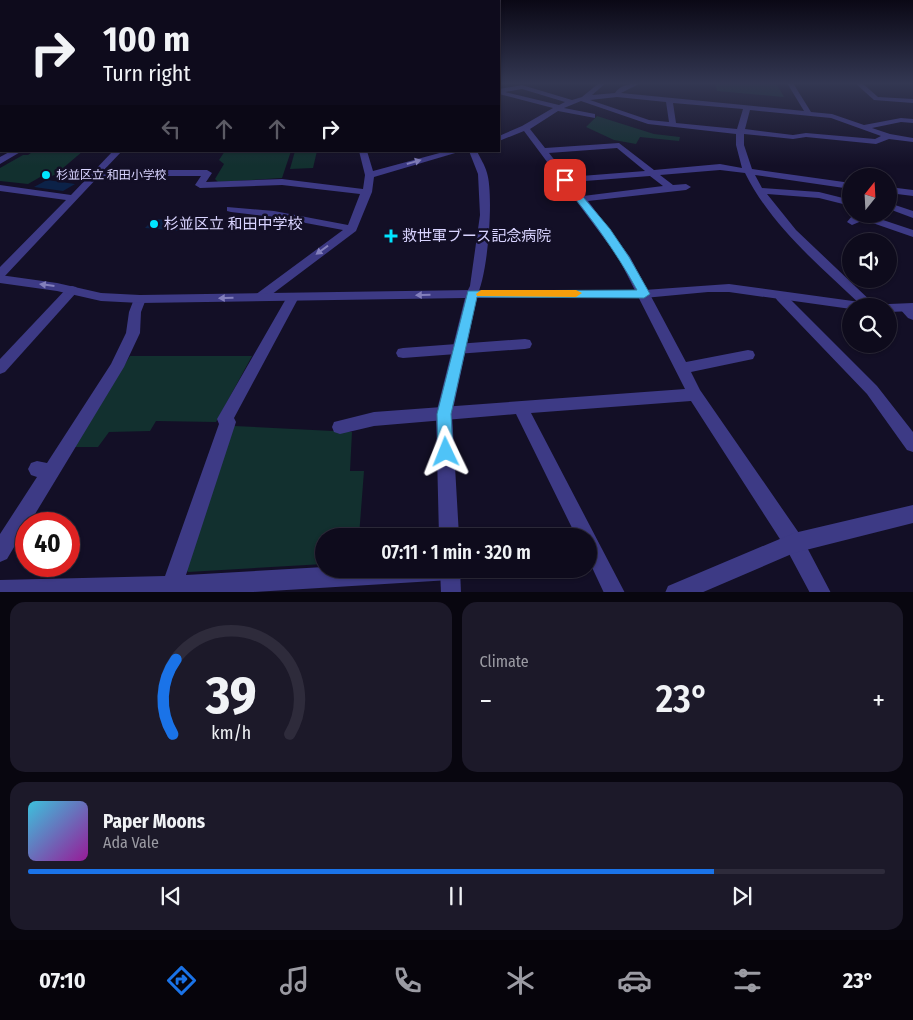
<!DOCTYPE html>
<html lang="en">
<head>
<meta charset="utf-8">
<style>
	:root { --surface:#0e0b1c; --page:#1c1929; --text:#f1f3f6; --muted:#9b9ba3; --line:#2e2b3b; --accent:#1a73e8 }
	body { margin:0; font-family:"Fira Sans Condensed","Noto Sans JP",sans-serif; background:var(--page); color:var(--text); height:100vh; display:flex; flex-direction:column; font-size:19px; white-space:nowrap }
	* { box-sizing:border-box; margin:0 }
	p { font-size:16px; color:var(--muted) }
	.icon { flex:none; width:28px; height:28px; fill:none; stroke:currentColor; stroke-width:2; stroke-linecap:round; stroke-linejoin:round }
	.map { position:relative; height:592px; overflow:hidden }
	.side { display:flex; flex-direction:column; gap:10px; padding:10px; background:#08060f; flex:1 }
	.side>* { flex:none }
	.hud { position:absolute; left:0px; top:0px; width:500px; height:152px; box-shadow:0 1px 4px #0004,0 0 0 1px var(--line); background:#0e0b1c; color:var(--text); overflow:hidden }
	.needle { width:32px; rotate:18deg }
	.tools { position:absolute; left:842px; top:168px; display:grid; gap:10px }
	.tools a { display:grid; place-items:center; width:55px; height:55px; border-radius:50%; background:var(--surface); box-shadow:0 1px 4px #0004,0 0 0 1px var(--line); font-size:25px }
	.speed { position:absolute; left:15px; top:512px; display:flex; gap:10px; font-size:25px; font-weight:700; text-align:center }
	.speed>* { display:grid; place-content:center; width:65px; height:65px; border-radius:50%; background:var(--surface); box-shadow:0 1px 4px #0004,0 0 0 1px var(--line); line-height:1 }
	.speed .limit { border:8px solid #d22; background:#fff; color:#111 }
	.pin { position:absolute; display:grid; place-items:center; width:42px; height:42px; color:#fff; margin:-21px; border-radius:10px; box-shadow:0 2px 8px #0006 }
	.me { position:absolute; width:55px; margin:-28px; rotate:358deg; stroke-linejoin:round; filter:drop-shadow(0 0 4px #0008) }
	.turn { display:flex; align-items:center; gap:18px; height:105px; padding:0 20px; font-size:22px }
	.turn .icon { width:65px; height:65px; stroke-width:2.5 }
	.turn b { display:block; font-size:35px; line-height:42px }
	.lanes { display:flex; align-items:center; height:48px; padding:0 20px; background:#0003; justify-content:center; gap:25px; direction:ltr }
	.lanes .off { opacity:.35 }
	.big { font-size:38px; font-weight:600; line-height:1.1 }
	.side .widget { flex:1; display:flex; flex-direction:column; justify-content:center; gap:8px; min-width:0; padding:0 18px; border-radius:15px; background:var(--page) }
	.side .dial { align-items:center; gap:0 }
	.dial svg { height:130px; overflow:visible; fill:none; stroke:var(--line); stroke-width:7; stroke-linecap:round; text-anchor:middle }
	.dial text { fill:var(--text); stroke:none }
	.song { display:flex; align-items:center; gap:15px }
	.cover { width:60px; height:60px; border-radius:8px; background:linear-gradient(135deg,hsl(190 70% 55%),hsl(300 70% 35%)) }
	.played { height:5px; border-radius:2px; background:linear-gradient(90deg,var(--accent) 80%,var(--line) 80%) }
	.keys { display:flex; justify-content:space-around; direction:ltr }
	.heat { display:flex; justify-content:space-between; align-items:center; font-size:28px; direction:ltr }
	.side .tiles { flex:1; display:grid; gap:10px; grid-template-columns:1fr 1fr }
	.widget:last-child { grid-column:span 2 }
	.trip { position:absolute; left:315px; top:528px; width:282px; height:50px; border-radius:25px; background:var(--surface); box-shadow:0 1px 4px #0004,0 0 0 1px var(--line); font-weight:600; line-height:50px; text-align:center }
	.tab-bar { display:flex; height:80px; justify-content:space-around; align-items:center; background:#06040b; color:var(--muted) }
	.tab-bar .icon { width:35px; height:35px }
	.tab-bar .active { color:var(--accent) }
	.tab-bar b { font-size:22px; color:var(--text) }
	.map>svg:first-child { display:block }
	.green { fill:#12302f }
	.water { fill:#0c2248 }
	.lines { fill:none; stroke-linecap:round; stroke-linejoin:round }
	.minor { fill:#3d3a85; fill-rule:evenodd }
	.tertiary { fill:#3d3a85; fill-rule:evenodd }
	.oneway { fill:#837fbc }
	.route { fill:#4fc3f7; stroke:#337fa1 }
	.slow { fill:#f59e0b }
	.poi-dot { fill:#00e5ff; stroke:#130f26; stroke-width:2 }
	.labels { text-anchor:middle; stroke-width:5; stroke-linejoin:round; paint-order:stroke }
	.far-poi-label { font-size:12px; fill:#d9d4ff; stroke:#130f26; text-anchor:start }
	.poi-label { font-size:15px; fill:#d9d4ff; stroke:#130f26; text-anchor:start }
</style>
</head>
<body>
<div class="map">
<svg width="913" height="593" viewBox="0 0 913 593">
	<rect width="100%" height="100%" fill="#130f26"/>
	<g class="green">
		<path d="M 715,83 L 776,83 L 784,97 L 717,91 Z"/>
		<path d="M 597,116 L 654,134 L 680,137 L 679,141 L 640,137 L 636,144 L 614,140 L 586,127 Z"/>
		<path d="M 34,151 L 83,151 L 56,174 L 50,177 L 42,176 L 28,184 L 0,181 L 0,168 L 23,155 L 28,155 Z"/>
		<path d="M 225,151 L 291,151 L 282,178 L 218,182 L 215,179 L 224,164 L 219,160 Z"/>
		<path d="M 295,151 L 317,151 L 313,168 L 290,169 Z"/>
		<path d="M 130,356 L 252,356 L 216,422 L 156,421 L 150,431 L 109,432 L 98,447 L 74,447 Z"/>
		<path d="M 234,426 L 352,432 L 350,471 L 364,471 L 359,536 L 324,536 L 324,564 L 188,572 L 186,569 Z"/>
	</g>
	<g class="water">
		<path d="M 47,180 L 75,184 L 63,191 L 34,187 Z"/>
		<path d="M 154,219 L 190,222 L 182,231 L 145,228 Z"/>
	</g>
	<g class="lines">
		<g class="minor">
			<path d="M 599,83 L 606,83 L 592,95 L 615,93 C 620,85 632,83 641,83 L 621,93 L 804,111 L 787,83 L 793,83 L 811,112 L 832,114 L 864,125 L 901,118 L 913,119 L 913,123 L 901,122 L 872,128 L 890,134 L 913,138 L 913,142 L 889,139 L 876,144 L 806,137 L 793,139 L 744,134 L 744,145 L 752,169 L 851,183 L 851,189 L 755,175 L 762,188 L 819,192 L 851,200 L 851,206 L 819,198 L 767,194 L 796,230 L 876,306 L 862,306 C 820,266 772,227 745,173 L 720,170 L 660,175 L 673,185 L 686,184 L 691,187 L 686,190 L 588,201 L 630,257 L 686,362 L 748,350 L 753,351 L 755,355 L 753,359 L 691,372 L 700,390 L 801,536 L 831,593 L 810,593 L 787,550 L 691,401 L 531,413 L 625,593 L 604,593 L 589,561 L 589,536 L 576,536 L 516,414 L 374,426 L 340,434 L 334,432 L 332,427 L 334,422 L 374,412 L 685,389 L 618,257 L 524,131 L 499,141 L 499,136 L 522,126 L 553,108 L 499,94 L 499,89 L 522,85 L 572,100 L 582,97 ZM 522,89 L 565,102 L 559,105 L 505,92 ZM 617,97 L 666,102 L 669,122 L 649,120 L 590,100 ZM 581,101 L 648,124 L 736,134 L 736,145 L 742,168 L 720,164 L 654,170 L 619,143 L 545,148 L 530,129 L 558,111 L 595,118 L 595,114 L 564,108 ZM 673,103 L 743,109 L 737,129 L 676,123 ZM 750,110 L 831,118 L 881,136 L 875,139 L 806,133 L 793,135 L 745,129 ZM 617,148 L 645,171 L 568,177 L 549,153 ZM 650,176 L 663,186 L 583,196 L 572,182 Z"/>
			<path d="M 855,83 L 862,83 L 878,97 L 913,99 L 913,103 L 874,100 Z"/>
			<rect x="0" y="100" width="1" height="4"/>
			<path d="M 11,151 L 22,151 L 0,164 L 0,157 Z"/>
			<path d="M 113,151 L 122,151 L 104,170 L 207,170 L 212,173 L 206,182 L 282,179 L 363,189 L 365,175 L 359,151 L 367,151 L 373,171 L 447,151 L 462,151 L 374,177 L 372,192 L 356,231 L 263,301 L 255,301 L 253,298 L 255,295 L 343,230 L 274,217 L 231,212 L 227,211 L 227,207 L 274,211 L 348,225 L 360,194 L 282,185 L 200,188 L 195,185 L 201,176 L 99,176 L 4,277 L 0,278 L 0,267 L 66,200 L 0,191 L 0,185 L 71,195 Z"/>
			<path d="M 469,151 L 477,151 C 480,158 485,165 487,173 C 494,195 488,278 476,297 L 472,298 L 466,294 L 470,286 L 480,215 L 478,174 Z"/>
			<path d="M 889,187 L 913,190 L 913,196 L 889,193 Z"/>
			<path d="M 889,203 L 913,211 L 913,218 L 889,209 Z"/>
			<path d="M 865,214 L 913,230 L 913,237 L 864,220 L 852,225 L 847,222 L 852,216 Z"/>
			<path d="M 72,286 L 76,287 L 78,290 L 76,293 L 5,372 L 0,374 L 0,359 L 68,287 Z"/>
			<path d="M 293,293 L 299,297 L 234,418 L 236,422 L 186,575 L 324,567 L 324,569 L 460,569 L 457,577 L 450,580 L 237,593 L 0,593 L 0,580 L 165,576 L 219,424 L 217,419 L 287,297 Z"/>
			<path d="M 781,293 L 785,294 L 877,386 L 913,432 L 913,452 L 907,450 L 867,394 L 777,300 L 775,297 L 777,294 Z"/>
			<path d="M 140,295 L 146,299 L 141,312 L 140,333 L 124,367 L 29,524 L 26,524 L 26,527 L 7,559 L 0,562 L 0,534 L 37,477 L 31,475 L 28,469 L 31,463 L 37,461 L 47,463 L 111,364 L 126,333 L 129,312 L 134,299 Z"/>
			<path d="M 905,304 L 913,308 L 913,320 L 908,318 L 899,308 L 900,305 Z"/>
			<path d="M 525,339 L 530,340 L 532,344 L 530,348 L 525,349 L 403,358 L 398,357 L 396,353 L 398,349 L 403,348 Z"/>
		</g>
		<g class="tertiary">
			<path d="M 0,275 L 57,283 L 101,293 L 140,295 L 472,290 L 644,290 L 729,284 L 860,302 L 866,306 L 851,306 L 851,309 L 729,292 L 708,292 L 644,298 L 477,298 L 452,414 L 459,536 L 439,536 L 436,414 L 465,298 L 140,303 L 101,301 L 57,291 L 0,283 Z"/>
			<path d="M 913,303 L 913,311 L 889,312 L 889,306 L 884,306 L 889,304 Z"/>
			<path d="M 913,505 L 913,523 L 794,553 L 701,593 L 665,593 L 668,586 L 794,533 Z"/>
			<path d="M 440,569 L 460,569 L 461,593 L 441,593 Z"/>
		</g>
	</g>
	<defs><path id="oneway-solid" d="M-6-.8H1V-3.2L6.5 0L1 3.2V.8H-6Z" transform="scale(1.25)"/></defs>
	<g class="oneway">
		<use href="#oneway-solid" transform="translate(414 162) rotate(-16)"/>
		<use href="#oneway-solid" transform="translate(322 250) rotate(144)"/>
		<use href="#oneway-solid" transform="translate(47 285) rotate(-173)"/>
		<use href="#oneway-solid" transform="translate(423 295) rotate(179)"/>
		<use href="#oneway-solid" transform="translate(226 298) rotate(179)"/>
	</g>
	<linearGradient id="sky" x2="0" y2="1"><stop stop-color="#0a0815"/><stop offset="0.5" stop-color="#333752"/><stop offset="1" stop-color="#333752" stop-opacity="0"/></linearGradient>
	<rect width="913" height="166" fill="url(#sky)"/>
	<path class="route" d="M 562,179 L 568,179 L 610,229 L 629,257 L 650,294 L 644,298 L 477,297 L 451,414 L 453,452 L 451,457 L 446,459 L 440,457 L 438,452 L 437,414 L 468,291 L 637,290 C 615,250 591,218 562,182 Z"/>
	<path class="slow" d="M 481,290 L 576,290 L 582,293 L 576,297 L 477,296 L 476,294 Z"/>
	<g class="poi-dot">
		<circle cx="46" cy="175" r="5"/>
		<circle cx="154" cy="224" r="5"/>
		<path d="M388.5 228.5h5v5h5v5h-5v5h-5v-5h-5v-5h5z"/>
	</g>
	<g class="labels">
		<g class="far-poi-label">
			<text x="56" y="179">杉並区立 和田小学校</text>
		</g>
		<g class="poi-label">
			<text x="164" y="229">杉並区立 和田中学校</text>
			<text x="402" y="241">救世軍ブース記念病院</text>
		</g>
	</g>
</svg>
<div class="tools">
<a><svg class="needle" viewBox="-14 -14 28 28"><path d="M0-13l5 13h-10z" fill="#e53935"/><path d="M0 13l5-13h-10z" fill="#9b9ba3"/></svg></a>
<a><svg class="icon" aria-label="sound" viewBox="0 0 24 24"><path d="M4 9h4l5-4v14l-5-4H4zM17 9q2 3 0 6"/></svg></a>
<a><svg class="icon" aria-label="search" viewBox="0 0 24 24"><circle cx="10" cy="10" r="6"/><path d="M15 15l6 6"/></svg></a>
</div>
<div class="speed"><div class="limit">40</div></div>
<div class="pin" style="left:565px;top:180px;background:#d93025"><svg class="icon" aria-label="arrive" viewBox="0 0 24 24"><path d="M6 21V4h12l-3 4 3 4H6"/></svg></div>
<svg class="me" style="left:446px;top:452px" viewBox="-20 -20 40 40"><path d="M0-17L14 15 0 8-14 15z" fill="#4fc3f7" stroke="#fff" stroke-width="4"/></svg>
<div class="trip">07:11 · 1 min · 320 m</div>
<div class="hud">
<div class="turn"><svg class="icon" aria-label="right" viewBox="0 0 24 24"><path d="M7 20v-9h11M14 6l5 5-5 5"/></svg><div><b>100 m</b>Turn right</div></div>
<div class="lanes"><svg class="icon off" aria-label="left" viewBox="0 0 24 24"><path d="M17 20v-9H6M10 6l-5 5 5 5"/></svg><svg class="icon off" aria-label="ahead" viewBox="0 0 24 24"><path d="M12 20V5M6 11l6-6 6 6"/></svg><svg class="icon off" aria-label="ahead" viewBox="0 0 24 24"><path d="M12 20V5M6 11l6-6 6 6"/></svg><svg class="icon" aria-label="right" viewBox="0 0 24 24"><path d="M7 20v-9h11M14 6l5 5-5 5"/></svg></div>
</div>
</div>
<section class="side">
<div class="tiles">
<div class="widget dial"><svg viewBox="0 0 100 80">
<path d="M14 69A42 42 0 1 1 86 69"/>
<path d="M14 69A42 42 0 0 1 16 23" stroke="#1a73e8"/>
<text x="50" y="56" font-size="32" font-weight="700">39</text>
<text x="50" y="72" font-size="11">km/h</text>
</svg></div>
<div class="widget"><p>Climate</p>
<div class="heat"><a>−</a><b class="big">23°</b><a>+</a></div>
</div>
<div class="widget">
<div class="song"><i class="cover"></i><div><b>Paper Moons</b><p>Ada Vale</p></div></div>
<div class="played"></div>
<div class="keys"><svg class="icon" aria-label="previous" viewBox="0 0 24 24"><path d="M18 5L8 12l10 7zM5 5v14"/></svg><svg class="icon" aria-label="pause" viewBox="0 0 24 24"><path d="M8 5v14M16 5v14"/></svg><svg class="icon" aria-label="next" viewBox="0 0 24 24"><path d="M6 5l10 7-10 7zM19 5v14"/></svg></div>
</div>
</div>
</section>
<nav class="tab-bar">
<b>07:10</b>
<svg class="icon active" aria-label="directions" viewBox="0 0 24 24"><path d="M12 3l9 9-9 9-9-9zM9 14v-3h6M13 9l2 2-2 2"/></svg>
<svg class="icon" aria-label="music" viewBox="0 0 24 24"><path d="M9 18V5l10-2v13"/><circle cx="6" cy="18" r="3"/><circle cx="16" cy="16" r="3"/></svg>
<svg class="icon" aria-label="phone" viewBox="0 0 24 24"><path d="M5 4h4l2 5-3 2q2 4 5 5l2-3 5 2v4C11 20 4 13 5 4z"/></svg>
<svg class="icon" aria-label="climate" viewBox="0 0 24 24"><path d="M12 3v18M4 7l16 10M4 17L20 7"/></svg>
<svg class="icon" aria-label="car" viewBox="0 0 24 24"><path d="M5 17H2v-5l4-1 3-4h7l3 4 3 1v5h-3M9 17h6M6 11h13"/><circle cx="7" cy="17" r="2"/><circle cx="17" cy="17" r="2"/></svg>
<svg class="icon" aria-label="filters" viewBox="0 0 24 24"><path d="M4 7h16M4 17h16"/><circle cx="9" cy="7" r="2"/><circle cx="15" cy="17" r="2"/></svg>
<b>23°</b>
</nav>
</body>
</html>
